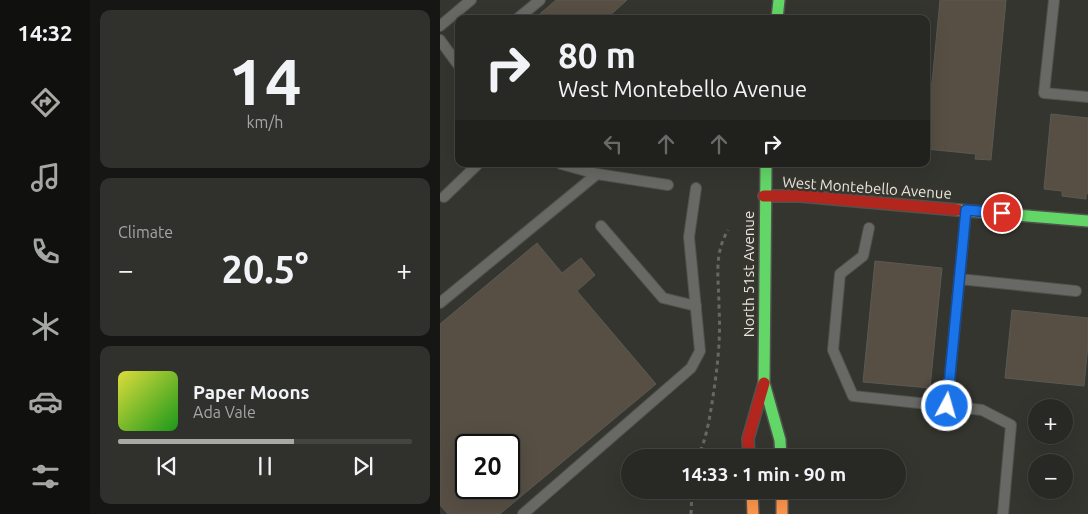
<!DOCTYPE html>
<html lang="en">
<head>
<meta charset="utf-8">
<style>
	:root { --surface:#282824; --page:#30302c; --text:#f1f3f6; --muted:#a5a6a6; --line:#444441; --accent:#a9a8a3 }
	body { margin:0; font-family:Ubuntu,sans-serif; background:var(--page); color:var(--text); height:100vh; display:flex; flex-direction:column; font-size:19px; white-space:nowrap }
	* { box-sizing:border-box; margin:0 }
	p { font-size:16px; color:var(--muted) }
	.icon { flex:none; width:28px; height:28px; fill:none; stroke:currentColor; stroke-width:2; stroke-linecap:round; stroke-linejoin:round }
	.map { position:relative; flex:1; overflow:hidden }
	.sheet { display:flex; flex-direction:column; gap:10px; padding:10px; background:#161614; width:350px }
	.sheet>* { flex:none }
	.banner { position:absolute; left:15px; top:15px; width:475px; height:152px; border-radius:10px; box-shadow:0 5px 20px #0002,0 0 0 1px var(--line); background:#282824; color:var(--text); overflow:hidden }
	.fabs { position:absolute; left:588px; top:399px; display:grid; gap:10px }
	.fabs a { display:grid; place-items:center; width:45px; height:45px; border-radius:50%; background:var(--surface); box-shadow:0 5px 20px #0002,0 0 0 1px var(--line); font-size:25px }
	.speed { position:absolute; left:15px; top:434px; display:flex; gap:10px; font-size:25px; font-weight:700; text-align:center }
	.speed>* { display:grid; place-content:center; width:65px; height:65px; border-radius:50%; background:var(--surface); box-shadow:0 5px 20px #0002,0 0 0 1px var(--line); line-height:1 }
	.speed .limit { border:2px solid #111; border-radius:8px; background:#fff; color:#111 }
	.pin { position:absolute; display:grid; place-items:center; width:42px; height:42px; color:#fff; margin:-21px; border:2px solid #fff; border-radius:50%; box-shadow:0 1px 5px #0007 }
	.me { position:absolute; width:55px; margin:-28px; rotate:6deg; stroke-linejoin:round; filter:drop-shadow(0 0 4px #0008) }
	.turn { display:flex; align-items:center; gap:18px; height:105px; padding:0 20px; font-size:22px }
	.turn .icon { width:65px; height:65px; stroke-width:2.5 }
	.turn b { display:block; font-size:35px; line-height:42px }
	.lanes { display:flex; align-items:center; height:48px; padding:0 20px; background:#0003; justify-content:center; gap:25px; direction:ltr }
	.lanes .off { opacity:.35 }
	.big { font-size:38px; font-weight:700; line-height:1.1 }
	.sheet .widget { flex:1; display:flex; flex-direction:column; justify-content:center; gap:8px; min-width:0; padding:0 18px; border-radius:10px; background:var(--page) }
	.sheet .dial { align-items:center; gap:0 }
	.dial b { font-size:65px; line-height:1 }
	.song { display:flex; align-items:center; gap:15px }
	.cover { width:60px; height:60px; border-radius:8px; background:linear-gradient(135deg,hsl(60 70% 55%),hsl(120 70% 35%)) }
	.played { height:5px; border-radius:2px; background:linear-gradient(90deg,var(--accent) 60%,var(--line) 60%) }
	.keys { display:flex; justify-content:space-around; direction:ltr }
	.heat { display:flex; justify-content:space-between; align-items:center; font-size:28px; direction:ltr }
	.trip { position:absolute; left:181px; top:449px; width:285px; height:50px; border-radius:25px; background:var(--surface); box-shadow:0 5px 20px #0002,0 0 0 1px var(--line); font-weight:700; line-height:50px; text-align:center }
	main { display:flex; flex:1; min-height:0 }
	.menu { display:flex; flex-direction:column; width:90px; justify-content:space-around; align-items:center; background:#10100e; color:var(--muted) }
	.menu .icon { width:35px; height:35px }
	.menu .selected { color:var(--accent) }
	.menu b { font-size:22px; color:var(--text) }
	.map>svg:first-child { display:block }
	.building { fill:#574f44; stroke:#5a5955; fill-rule:evenodd }
	.lines { fill:none; stroke-linecap:round; stroke-linejoin:round }
	.lane-casing { stroke:#51514d; stroke-width:12 }
	.fast-casing { stroke:#51514d; stroke-width:14 }
	.slow-casing { stroke:#51514d; stroke-width:14 }
	.jam-casing { stroke:#51514d; stroke-width:14 }
	.path { stroke:#686764; stroke-width:3; stroke-dasharray:4 4; stroke-linecap:butt }
	.lane { stroke:#686865; stroke-width:10 }
	.fast { stroke:#63d668; stroke-width:11 }
	.slow { stroke:#ff974d; stroke-width:11 }
	.jam { stroke:#b3261e; stroke-width:11 }
	.route-casing { stroke:#114b97; stroke-width:12 }
	.route { stroke:#1a73e8; stroke-width:9 }
	.labels { text-anchor:middle; stroke-width:5; stroke-linejoin:round; paint-order:stroke }
	.street-label { font-size:15px; fill:#e7e6e1; stroke:#37362e }
</style>
</head>
<body>
<main>
<nav class="menu">
<b>14:32</b>
<svg class="icon selected" aria-label="directions" viewBox="0 0 24 24"><path d="M12 3l9 9-9 9-9-9zM9 14v-3h6M13 9l2 2-2 2"/></svg>
<svg class="icon" aria-label="music" viewBox="0 0 24 24"><path d="M9 18V5l10-2v13"/><circle cx="6" cy="18" r="3"/><circle cx="16" cy="16" r="3"/></svg>
<svg class="icon" aria-label="phone" viewBox="0 0 24 24"><path d="M5 4h4l2 5-3 2q2 4 5 5l2-3 5 2v4C11 20 4 13 5 4z"/></svg>
<svg class="icon" aria-label="climate" viewBox="0 0 24 24"><path d="M12 3v18M4 7l16 10M4 17L20 7"/></svg>
<svg class="icon" aria-label="car" viewBox="0 0 24 24"><path d="M5 17H2v-5l4-1 3-4h7l3 4 3 1v5h-3M9 17h6M6 11h13"/><circle cx="7" cy="17" r="2"/><circle cx="17" cy="17" r="2"/></svg>
<svg class="icon" aria-label="filters" viewBox="0 0 24 24"><path d="M4 7h16M4 17h16"/><circle cx="9" cy="7" r="2"/><circle cx="15" cy="17" r="2"/></svg>
</nav>
<section class="sheet">
<div class="widget dial"><b>14</b><p>km/h</p></div>
<div class="widget"><p>Climate</p>
<div class="heat"><a>−</a><b class="big">20.5°</b><a>+</a></div>
</div>
<div class="widget">
<div class="song"><i class="cover"></i><div><b>Paper Moons</b><p>Ada Vale</p></div></div>
<div class="played"></div>
<div class="keys"><svg class="icon" aria-label="previous" viewBox="0 0 24 24"><path d="M18 5L8 12l10 7zM5 5v14"/></svg><svg class="icon" aria-label="pause" viewBox="0 0 24 24"><path d="M8 5v14M16 5v14"/></svg><svg class="icon" aria-label="next" viewBox="0 0 24 24"><path d="M6 5l10 7-10 7zM19 5v14"/></svg></div>
</div>
</section>
<div class="map">
<svg width="648" height="514" viewBox="0 0 648 514">
	<rect width="100%" height="100%" fill="#353530"/>
	<g class="building">
		<path d="M 116,0 L 187,0 L 166,19 L 94,19 Z"/>
		<path d="M 500,0 L 566,0 L 551,160 L 535,159 L 536,154 L 486,149 L 486,83 L 492,83 Z"/>
		<path d="M 611,114 L 648,118 L 648,194 L 646,193 L 646,199 L 622,196 L 622,191 L 604,189 Z"/>
		<path d="M 97,243 L 122,273 L 141,258 L 155,275 L 137,291 L 216,384 L 60,514 L 8,514 L 0,505 L 0,324 ZM 26,445 L 69,445 L 69,488 L 26,488 Z"/>
		<path d="M 435,261 L 502,268 L 490,388 L 423,382 Z"/>
		<path d="M 572,310 L 648,318 L 648,345 L 644,386 L 565,378 Z"/>
	</g>
	<g class="lines">
		<g class="lane-casing">
			<g id="lane">
				<path d="M 614,0 L 604,93 L 648,97"/>
				<path d="M 77,19 L 100,0"/>
				<path d="M 0,26 L 31,0"/>
				<path d="M 0,40 L 19,66"/>
				<path d="M 121,164 L 157,174 L 228,185"/>
				<path d="M 4,197 L 38,164"/>
				<path d="M 526,211 L 507,406 L 542,410 L 571,425 L 563,514"/>
				<path d="M 161,226 L 223,298 L 256,306"/>
				<path d="M 429,228 L 423,256 L 400,274 L 393,350 L 413,396 L 507,406"/>
				<path d="M 519,279 L 636,291"/>
				<path d="M 0,303 L 157,174"/>
				<path d="M 83,514 L 251,368 L 260,351 L 249,237 L 256,188"/>
			</g>
		</g>
		<g class="fast-casing">
			<g id="fast">
				<path d="M 337,19 L 339,0"/>
				<path d="M 326,164 L 324,383 L 340,440 L 341,458"/>
				<path d="M 518,210 L 648,221"/>
			</g>
		</g>
		<g class="slow-casing">
			<g id="slow">
				<path d="M 312,490 L 313,514"/>
				<path d="M 342,490 L 342,514"/>
			</g>
		</g>
		<g class="jam-casing">
			<g id="jam">
				<path d="M 324,196 L 360,196 L 518,210"/>
				<path d="M 309,458 L 308,439 L 324,383"/>
			</g>
		</g>
		<g class="path">
			<path d="M 257,458 C 266,441 269,421 272,403 C 277,371 281,340 279,308 C 279,279 273,256 288,230"/>
			<path d="M 251,514 L 252,490"/>
		</g>
		<use href="#lane" class="lane"/>
		<use href="#fast" class="fast"/>
		<use href="#slow" class="slow"/>
		<use href="#jam" class="jam"/>
	</g>
	<g class="lines">
		<g class="route-casing">
			<path id="route" d="M 507,406 L 526,210 L 562,213"/>
		</g>
		<use href="#route" class="route"/>
	</g>
	<g class="labels">
		<g class="street-label">
			<text transform="translate(427 188) rotate(4)" y="5">West Montebello Avenue</text>
			<text transform="translate(309 274) rotate(-90)" y="5">North 51st Avenue</text>
		</g>
	</g>
</svg>
<div class="fabs">
<a>+</a>
<a>−</a>
</div>
<div class="speed"><div class="limit">20</div></div>
<div class="pin" style="left:562px;top:213px;background:#d93025"><svg class="icon" aria-label="arrive" viewBox="0 0 24 24"><path d="M6 21V4h12l-3 4 3 4H6"/></svg></div>
<svg class="me" style="left:507px;top:406px" viewBox="-20 -20 40 40"><circle r="17" fill="#1a73e8" stroke="#fff" stroke-width="3"/><path d="M0-11L8 9 0 5-8 9z" fill="#fff"/></svg>
<div class="trip">14:33 · 1 min · 90 m</div>
<div class="banner">
<div class="turn"><svg class="icon" aria-label="right" viewBox="0 0 24 24"><path d="M7 20v-9h11M14 6l5 5-5 5"/></svg><div><b>80 m</b>West Montebello Avenue</div></div>
<div class="lanes"><svg class="icon off" aria-label="left" viewBox="0 0 24 24"><path d="M17 20v-9H6M10 6l-5 5 5 5"/></svg><svg class="icon off" aria-label="ahead" viewBox="0 0 24 24"><path d="M12 20V5M6 11l6-6 6 6"/></svg><svg class="icon off" aria-label="ahead" viewBox="0 0 24 24"><path d="M12 20V5M6 11l6-6 6 6"/></svg><svg class="icon" aria-label="right" viewBox="0 0 24 24"><path d="M7 20v-9h11M14 6l5 5-5 5"/></svg></div>
</div>
</div>
</main>
</body>
</html>
